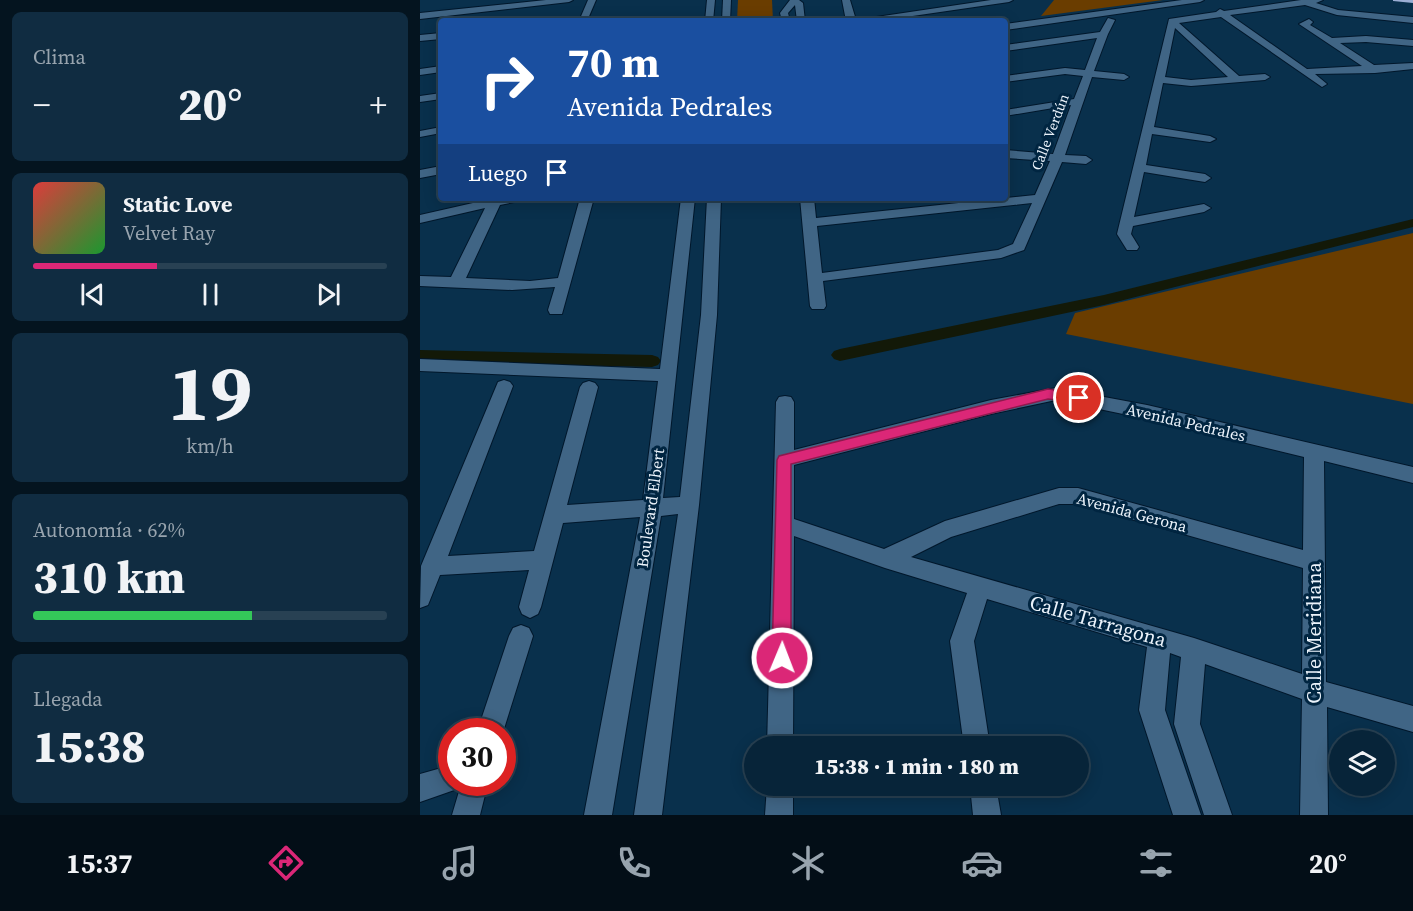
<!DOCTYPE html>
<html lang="es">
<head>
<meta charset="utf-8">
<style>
	:root { --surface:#072439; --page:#102c41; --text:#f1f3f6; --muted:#98a4ae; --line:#284153; --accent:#db2777 }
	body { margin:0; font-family:"Source Serif 4",serif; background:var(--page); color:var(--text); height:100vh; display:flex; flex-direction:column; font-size:22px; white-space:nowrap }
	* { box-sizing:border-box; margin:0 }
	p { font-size:20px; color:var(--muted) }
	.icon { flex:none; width:33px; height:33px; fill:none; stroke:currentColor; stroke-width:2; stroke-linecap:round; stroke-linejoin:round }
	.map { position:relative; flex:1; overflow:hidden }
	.sheet { display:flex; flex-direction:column; gap:12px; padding:12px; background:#04141f; width:420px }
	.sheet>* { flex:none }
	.top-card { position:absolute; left:18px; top:18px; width:570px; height:183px; border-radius:6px; box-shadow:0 3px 15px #0003,0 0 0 2px var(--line); background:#1a4fa0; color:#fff; overflow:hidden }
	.controls { position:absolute; left:909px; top:730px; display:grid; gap:12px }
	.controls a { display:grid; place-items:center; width:66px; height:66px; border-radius:50%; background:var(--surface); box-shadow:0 3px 15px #0003,0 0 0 2px var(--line); font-size:30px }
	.speed { position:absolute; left:18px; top:718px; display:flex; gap:12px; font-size:30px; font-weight:700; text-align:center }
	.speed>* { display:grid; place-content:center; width:78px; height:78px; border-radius:50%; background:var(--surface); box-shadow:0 3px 15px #0003,0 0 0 2px var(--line); line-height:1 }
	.speed .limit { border:9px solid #d22; background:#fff; color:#111 }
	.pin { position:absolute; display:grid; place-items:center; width:51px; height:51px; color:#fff; margin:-26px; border:3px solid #fff; border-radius:50%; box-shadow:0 2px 6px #0007 }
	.me { position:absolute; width:66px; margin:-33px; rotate:1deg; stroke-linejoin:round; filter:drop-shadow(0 0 4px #0008) }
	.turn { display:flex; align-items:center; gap:21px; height:126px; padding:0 30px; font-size:27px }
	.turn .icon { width:78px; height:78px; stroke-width:2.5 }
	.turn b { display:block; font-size:42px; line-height:51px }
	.then { display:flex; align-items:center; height:57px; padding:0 30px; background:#0003; gap:12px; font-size:22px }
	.big { font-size:45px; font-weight:800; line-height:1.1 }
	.sheet .tile { flex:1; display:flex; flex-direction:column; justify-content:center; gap:9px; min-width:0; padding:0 21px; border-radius:9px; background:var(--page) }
	.sheet .dial { align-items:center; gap:0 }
	.dial b { font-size:78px; line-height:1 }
	.song { display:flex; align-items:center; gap:18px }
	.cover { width:72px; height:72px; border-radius:9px; background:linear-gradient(135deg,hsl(0 70% 55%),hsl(130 70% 35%)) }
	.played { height:6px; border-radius:3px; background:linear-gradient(90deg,var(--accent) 35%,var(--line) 35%) }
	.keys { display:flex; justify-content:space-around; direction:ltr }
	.heat { display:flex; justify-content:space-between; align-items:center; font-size:33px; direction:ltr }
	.charge { height:9px; border-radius:4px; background:linear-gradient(90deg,#34c759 62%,var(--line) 0) }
	.trip { position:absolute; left:324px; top:736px; width:345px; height:60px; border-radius:30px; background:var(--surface); box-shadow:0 3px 15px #0003,0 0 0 2px var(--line); font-weight:800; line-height:60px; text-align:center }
	.tabs { display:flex; height:96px; justify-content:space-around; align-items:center; background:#030e17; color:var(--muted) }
	.tabs .icon { width:42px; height:42px }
	.tabs .current { color:var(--accent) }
	.tabs b { font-size:27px; color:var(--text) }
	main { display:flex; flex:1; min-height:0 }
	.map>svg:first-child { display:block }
	.green { fill:#6a3d00 }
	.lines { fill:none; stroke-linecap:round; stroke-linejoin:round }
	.canal { fill:#131908; fill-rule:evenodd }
	.minor-casing { stroke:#00172b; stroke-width:2 }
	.minor { fill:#406585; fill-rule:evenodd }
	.wall { fill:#9caed4 }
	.route { fill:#db2777; stroke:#8e194d; stroke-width:1.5 }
	.labels { text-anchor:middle; stroke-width:6; stroke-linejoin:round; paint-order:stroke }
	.far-street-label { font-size:14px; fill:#ebf3fb; stroke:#002541 }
	.street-label { font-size:16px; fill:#ebf3fb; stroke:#002541 }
	.near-street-label { font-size:20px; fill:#ebf3fb; stroke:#002541 }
</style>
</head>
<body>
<main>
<section class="sheet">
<div class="tile"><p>Clima</p>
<div class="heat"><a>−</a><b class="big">20°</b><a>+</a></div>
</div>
<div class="tile">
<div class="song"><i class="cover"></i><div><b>Static Love</b><p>Velvet Ray</p></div></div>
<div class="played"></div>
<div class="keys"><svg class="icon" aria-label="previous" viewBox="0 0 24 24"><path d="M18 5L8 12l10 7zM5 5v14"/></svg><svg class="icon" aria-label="pause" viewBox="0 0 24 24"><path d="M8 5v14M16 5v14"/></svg><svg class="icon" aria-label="next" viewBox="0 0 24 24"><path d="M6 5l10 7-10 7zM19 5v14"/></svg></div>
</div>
<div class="tile dial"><b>19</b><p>km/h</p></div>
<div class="tile"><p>Autonomía · 62%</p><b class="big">310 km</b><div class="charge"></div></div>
<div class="tile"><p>Llegada</p><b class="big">15:38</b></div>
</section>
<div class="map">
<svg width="993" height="815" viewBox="0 0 993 815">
	<rect width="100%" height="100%" fill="#09304c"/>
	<g class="green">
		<path d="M 318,0 L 352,0 L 353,21 L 317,21 Z"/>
		<path d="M 634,0 L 743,0 L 621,16 Z"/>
		<path d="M 993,233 L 993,404 L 646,334 L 655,313 Z"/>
	</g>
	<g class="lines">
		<g class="canal">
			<path d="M 993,219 L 993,227 L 684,305 L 420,361 L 414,359 L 411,355 L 414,351 L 420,349 L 684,295 Z"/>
			<path d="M 0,350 L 232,355 L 238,357 L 241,361 L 238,365 L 232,367 L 0,362 Z"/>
		</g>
		<g class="minor-casing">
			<g id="minor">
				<path d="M 126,0 L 153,0 L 149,2 L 0,19 L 0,13 Z"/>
				<path d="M 168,0 L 176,0 L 167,21 L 159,21 Z"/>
				<path d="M 287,0 L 295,0 L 293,21 L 285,21 Z"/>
				<path d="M 303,0 L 311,0 L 310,21 L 302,21 Z"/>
				<path d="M 370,0 L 379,0 L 383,3 L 385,21 L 377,21 L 375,5 L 368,13 L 370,21 L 362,21 L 360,13 Z"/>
				<path d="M 422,0 L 430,0 L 436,20 L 571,0 L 593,0 L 589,2 L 458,21 L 426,21 Z"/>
				<path d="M 762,0 L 784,0 L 780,2 L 585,30 L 585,24 Z"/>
				<path d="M 881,0 L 903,0 L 896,3 L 918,10 L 993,17 L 993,23 L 917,15 L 885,5 L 810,15 L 887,69 L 942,66 L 879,24 L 889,19 L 893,22 L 890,25 L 912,38 L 946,36 L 993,40 L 993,46 L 946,42 L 920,43 L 954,65 L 993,63 L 993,69 L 955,73 L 895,74 L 907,84 L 902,87 L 801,17 L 759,23 L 819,76 L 845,74 L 850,77 L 845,80 L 771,86 L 743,83 L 734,127 L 790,136 L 796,139 L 790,142 L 732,134 L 726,165 L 785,174 L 791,178 L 785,182 L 724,172 L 714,217 L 784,204 L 791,208 L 784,212 L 713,226 L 711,234 L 719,247 L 717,250 L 707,250 L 697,234 L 749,19 L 796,12 L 800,9 L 804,11 ZM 755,28 L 808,77 L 771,80 L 745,77 Z"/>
				<path d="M 688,18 L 695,20 L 688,34 L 674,71 L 704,74 L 709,77 L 704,80 L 672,77 L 645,155 L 666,156 L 672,160 L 666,164 L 642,162 L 604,250 L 581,258 L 403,281 L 406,306 L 404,309 L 392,309 L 390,306 L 380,198 L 394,198 L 396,218 L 615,195 L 630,161 L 585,158 L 585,150 L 633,154 L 651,105 L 585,116 L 585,110 L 654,99 L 663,76 L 645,74 L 585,82 L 585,76 L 645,68 L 665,70 L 677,38 L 585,51 L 585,45 L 680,32 ZM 612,203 L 593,244 L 578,250 L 402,273 L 397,226 Z"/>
				<path d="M 21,33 L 21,39 L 0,41 L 0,35 Z"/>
				<path d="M 21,66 L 21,72 L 0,75 L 0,69 Z"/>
				<path d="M 21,93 L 21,99 L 0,102 L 0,96 Z"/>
				<path d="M 21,127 L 21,133 L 0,137 L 0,131 Z"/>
				<path d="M 21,166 L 21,174 L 0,178 L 0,170 Z"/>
				<path d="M 75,198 L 101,198 L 99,201 L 80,205 L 46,278 L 110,281 L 138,278 L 160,198 L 174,198 L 142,314 L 130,314 L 128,310 L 135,287 L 92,290 L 0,286 L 0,276 L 31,277 L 65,208 L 0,223 L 0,215 Z"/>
				<path d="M 261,198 L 275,198 L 243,498 L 260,497 L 281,315 L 287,198 L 301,198 L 297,315 L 279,505 L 242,815 L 214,815 L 258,514 L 241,516 L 192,815 L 164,815 L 220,517 L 143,523 L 121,607 L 118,614 L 110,618 L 102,614 L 99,607 L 109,570 L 20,575 L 8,605 L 0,608 L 1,566 L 78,382 L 84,380 L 90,382 L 93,386 L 28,556 L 114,551 L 160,387 L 163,383 L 169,381 L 175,383 L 178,387 L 147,505 L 223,500 L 238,381 L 0,371 L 0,359 L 240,369 Z"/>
				<path d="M 636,388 L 727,405 L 993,467 L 993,483 L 904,461 L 906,682 L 993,706 L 993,732 L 907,707 L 908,815 L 880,815 L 882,699 L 785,664 L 780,724 L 812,815 L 784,815 L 754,724 L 761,657 L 750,653 L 745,710 L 781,815 L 753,815 L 719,710 L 727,647 L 567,599 L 554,641 L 570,747 L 544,747 L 530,641 L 547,593 L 465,568 L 374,536 L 373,747 L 347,747 L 356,402 L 359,397 L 365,396 L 371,397 L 374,402 L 374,450 L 571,400 ZM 636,400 L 727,419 L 884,457 L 883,550 L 658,488 L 639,488 L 525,521 L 464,549 L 374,519 L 374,465 L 571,414 ZM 639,504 L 658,504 L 883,568 L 882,674 L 774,638 L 491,557 L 531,537 Z"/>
				<path d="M 101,625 L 109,628 L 113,636 L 83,732 L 57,732 L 89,636 L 93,628 Z"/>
				<path d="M 32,765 L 32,783 L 68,783 L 60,815 L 32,815 L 40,788 L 0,802 L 0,774 Z"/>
				<path d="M 347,786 L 373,786 L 373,815 L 345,815 Z"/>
				<path d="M 550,786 L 576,786 L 581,815 L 553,815 Z"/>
			</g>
		</g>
		<use href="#minor" class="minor"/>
	</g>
	<path class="wall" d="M 973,0 L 993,0 L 993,3 L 973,1 Z"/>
	<path class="route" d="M 628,389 L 659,393 L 665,398 L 659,403 L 628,399 L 371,464 L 371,658 L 368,664 L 362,667 L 355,664 L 352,658 L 357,460 L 359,456 Z"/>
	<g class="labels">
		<g class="far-street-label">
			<text transform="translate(630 132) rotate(-69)" y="5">Calle Verdún</text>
		</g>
		<g class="street-label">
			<text transform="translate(766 422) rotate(13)" y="6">Avenida Pedrales</text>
			<text transform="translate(230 508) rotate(-82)" y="6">Boulevard Elbert</text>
			<text transform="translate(712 512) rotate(15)" y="6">Avenida Gerona</text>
		</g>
		<g class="near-street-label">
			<text transform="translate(678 621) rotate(16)" y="7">Calle Tarragona</text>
			<text transform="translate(894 633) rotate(-90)" y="7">Calle Meridiana</text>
		</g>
	</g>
</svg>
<div class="controls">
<a><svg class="icon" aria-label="layers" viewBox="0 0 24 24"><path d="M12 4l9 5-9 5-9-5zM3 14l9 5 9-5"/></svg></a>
</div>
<div class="speed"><div class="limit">30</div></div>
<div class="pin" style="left:659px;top:398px;background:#d93025"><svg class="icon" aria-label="arrive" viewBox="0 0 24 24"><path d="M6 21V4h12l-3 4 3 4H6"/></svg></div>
<svg class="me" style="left:362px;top:658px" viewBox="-20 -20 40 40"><circle r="17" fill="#db2777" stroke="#fff" stroke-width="3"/><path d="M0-11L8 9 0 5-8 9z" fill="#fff"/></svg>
<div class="trip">15:38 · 1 min · 180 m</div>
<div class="top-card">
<div class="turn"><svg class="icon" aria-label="right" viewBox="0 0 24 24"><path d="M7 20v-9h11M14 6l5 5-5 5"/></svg><div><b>70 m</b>Avenida Pedrales</div></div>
<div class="then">Luego<svg class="icon" aria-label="arrive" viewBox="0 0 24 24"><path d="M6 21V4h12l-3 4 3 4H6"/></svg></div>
</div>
</div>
</main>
<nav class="tabs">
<b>15:37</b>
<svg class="icon current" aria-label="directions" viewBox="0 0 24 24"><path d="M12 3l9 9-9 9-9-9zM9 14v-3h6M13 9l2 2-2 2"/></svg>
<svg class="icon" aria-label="music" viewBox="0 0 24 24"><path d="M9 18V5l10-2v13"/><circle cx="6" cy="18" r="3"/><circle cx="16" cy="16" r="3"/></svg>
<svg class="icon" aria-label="phone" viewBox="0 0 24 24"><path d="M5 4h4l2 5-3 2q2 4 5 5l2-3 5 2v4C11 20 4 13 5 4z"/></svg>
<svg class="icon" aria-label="climate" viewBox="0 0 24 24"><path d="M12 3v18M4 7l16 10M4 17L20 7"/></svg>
<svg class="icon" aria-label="car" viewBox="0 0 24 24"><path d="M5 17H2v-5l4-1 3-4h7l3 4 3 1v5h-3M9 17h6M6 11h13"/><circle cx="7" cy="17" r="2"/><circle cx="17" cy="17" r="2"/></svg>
<svg class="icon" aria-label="filters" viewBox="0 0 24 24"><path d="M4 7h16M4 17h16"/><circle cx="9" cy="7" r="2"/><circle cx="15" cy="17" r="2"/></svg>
<b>20°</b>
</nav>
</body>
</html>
